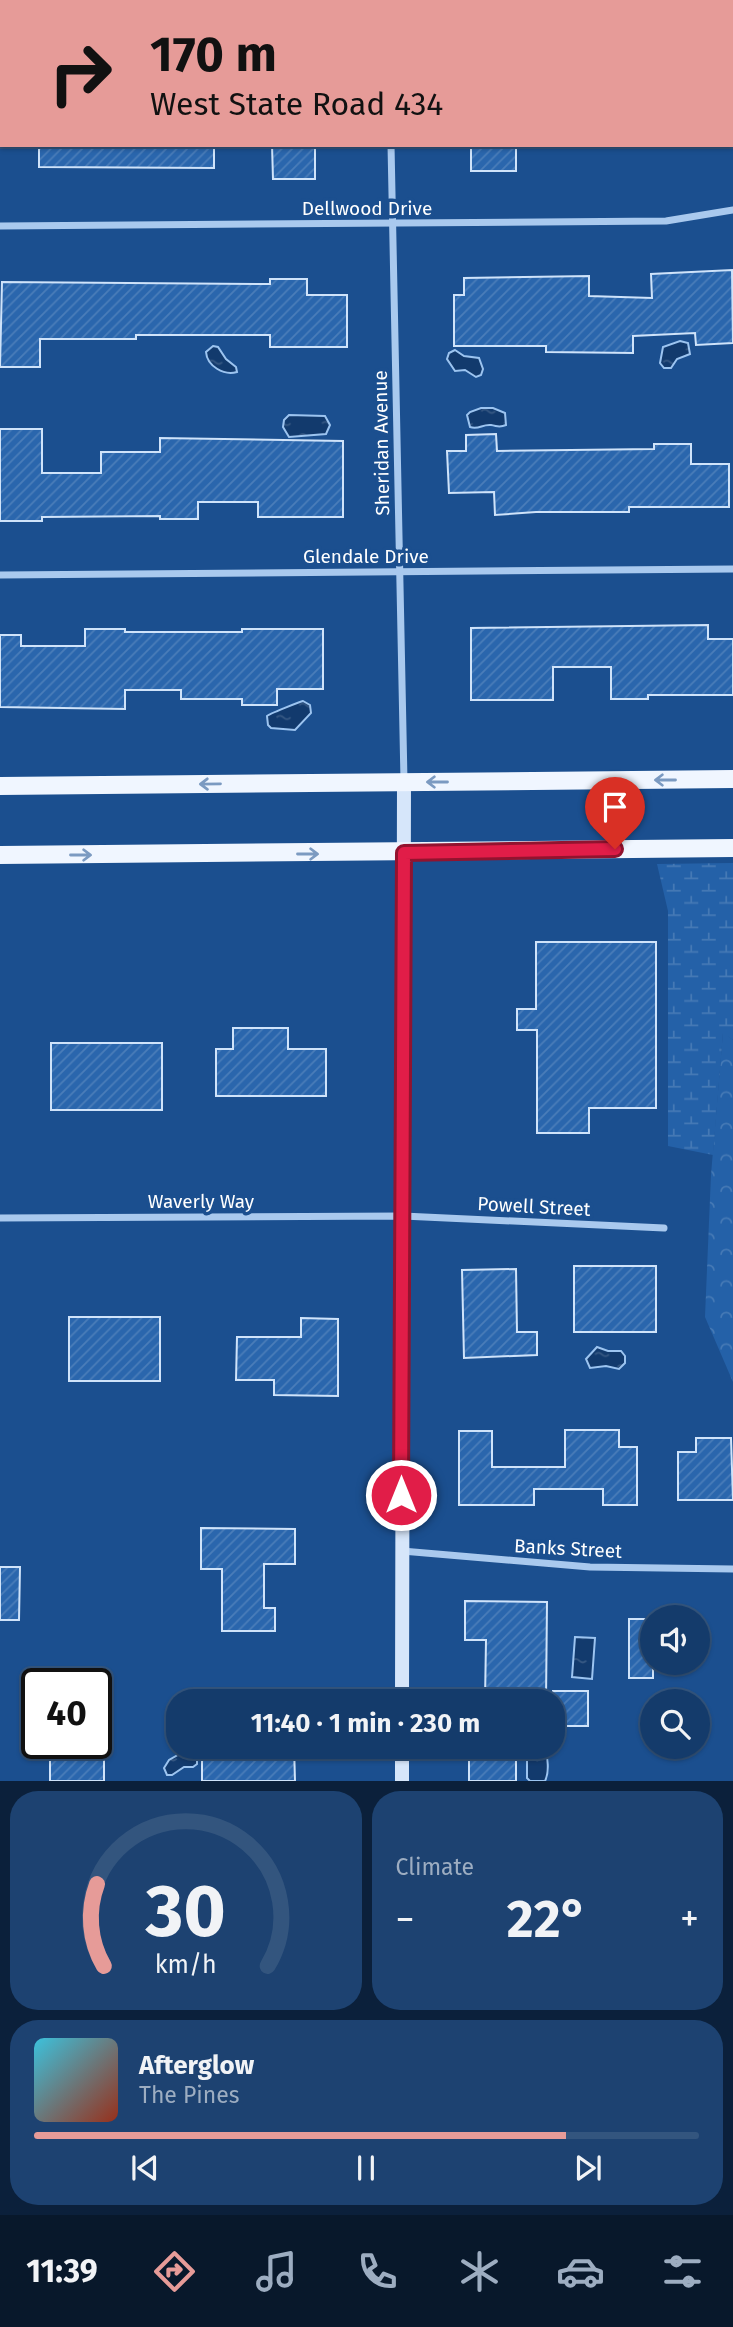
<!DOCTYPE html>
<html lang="en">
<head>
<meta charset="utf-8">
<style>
	:root { --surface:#143b6b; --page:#1d4271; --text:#f1f3f6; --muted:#9dadc1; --line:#33557e; --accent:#e69b98 }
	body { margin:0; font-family:"Fira Sans",sans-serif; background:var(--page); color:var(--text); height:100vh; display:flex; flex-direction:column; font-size:26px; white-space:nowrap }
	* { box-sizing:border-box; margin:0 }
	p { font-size:23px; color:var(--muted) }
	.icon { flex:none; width:38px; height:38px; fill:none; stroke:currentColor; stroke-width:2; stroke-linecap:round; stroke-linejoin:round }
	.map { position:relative; height:1781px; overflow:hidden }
	.drawer { display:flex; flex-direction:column; gap:10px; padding:10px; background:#0b203b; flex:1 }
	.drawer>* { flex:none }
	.banner { position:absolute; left:0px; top:0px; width:733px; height:147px; box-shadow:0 2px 5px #0004,0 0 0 2px var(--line); background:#e69b98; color:#111; overflow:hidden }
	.tools { position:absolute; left:640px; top:1605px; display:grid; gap:14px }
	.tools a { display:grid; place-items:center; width:70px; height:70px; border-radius:50%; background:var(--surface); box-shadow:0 2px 5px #0004,0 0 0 2px var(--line); font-size:35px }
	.speed { position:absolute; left:21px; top:1668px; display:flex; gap:14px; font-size:35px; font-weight:700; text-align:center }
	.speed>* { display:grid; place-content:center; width:91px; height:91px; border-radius:50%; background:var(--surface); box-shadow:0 2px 5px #0004,0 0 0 2px var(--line); line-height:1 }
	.speed .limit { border:4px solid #111; border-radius:10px; background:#fff; color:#111 }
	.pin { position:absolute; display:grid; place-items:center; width:60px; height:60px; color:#fff; margin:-72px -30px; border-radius:50% 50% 50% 0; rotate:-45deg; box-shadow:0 0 7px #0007 }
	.pin .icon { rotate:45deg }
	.me { position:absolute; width:77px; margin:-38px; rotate:0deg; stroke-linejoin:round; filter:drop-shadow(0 0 5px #0008) }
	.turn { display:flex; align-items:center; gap:24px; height:147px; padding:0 35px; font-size:32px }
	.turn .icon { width:91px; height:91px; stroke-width:2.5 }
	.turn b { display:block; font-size:49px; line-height:60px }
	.big { font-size:52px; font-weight:700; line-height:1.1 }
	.drawer .card { flex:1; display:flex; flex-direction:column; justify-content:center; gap:10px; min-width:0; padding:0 24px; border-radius:28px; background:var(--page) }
	.drawer .dial { align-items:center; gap:0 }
	.dial svg { height:182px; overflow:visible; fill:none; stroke:var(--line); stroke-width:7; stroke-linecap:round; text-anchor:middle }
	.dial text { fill:var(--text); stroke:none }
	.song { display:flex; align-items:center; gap:21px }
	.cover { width:84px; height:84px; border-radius:10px; background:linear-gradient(135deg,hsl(190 70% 55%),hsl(10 70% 35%)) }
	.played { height:7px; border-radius:4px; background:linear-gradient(90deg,var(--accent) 80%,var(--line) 80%) }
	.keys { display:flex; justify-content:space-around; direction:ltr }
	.heat { display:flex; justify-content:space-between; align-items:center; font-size:38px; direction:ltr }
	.drawer .tiles { flex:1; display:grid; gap:10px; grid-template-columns:1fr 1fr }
	.card:last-child { grid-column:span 2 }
	.trip { position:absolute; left:166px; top:1689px; width:399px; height:70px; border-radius:28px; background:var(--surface); box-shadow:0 2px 5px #0004,0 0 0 2px var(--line); font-weight:700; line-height:70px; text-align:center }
	.menu { display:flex; height:112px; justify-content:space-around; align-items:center; background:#08182b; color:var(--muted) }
	.menu .icon { width:49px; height:49px }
	.menu .on { color:var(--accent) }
	.menu b { font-size:32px; color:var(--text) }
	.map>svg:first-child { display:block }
	.forest { fill:url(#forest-crowns) }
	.wetland { fill:url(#wetland-marsh) }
	.water { fill:url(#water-ripples); stroke:#9cc4f0; stroke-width:2 }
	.building { fill:url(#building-hatch); stroke:#cfe3fa; stroke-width:2 }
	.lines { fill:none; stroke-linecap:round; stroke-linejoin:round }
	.street { stroke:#a9c9ee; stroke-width:7 }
	.secondary { stroke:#d6e6fa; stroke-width:14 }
	.primary { stroke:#f0f6ff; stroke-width:18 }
	.oneway { stroke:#7b9ac1 }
	.route-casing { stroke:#92132f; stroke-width:18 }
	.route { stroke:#e11d48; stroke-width:12 }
	.labels { text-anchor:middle; stroke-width:7; stroke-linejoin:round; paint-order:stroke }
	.street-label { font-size:19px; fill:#fff; stroke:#1b4f8f }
</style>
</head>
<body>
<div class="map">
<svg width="733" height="1781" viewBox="0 0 733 1781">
	<defs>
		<pattern id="forest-crowns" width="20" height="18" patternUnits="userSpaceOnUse" patternTransform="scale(1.75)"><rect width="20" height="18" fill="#2461a8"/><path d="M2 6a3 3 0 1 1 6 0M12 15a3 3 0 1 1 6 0" fill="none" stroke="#4579b5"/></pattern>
		<pattern id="wetland-marsh" width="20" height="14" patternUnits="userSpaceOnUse" patternTransform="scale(1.75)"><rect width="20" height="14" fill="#2461a8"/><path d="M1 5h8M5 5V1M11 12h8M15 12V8" fill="none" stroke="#4579b5"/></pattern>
		<pattern id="water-ripples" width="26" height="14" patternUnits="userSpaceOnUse" patternTransform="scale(1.75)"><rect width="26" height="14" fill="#123a6d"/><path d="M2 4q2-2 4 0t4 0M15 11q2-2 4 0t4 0" fill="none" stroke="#365883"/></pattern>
		<pattern id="building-hatch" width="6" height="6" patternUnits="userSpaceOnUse" patternTransform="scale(1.75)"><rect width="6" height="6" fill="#2a66ad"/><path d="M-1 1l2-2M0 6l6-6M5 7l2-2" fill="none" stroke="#4a7db9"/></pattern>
	</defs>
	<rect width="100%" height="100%" fill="#1b4f8f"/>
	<path class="forest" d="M 723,1032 L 733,1040 L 733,1382 L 705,1317 L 711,1175 Z"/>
	<path class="wetland" d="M 733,863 L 733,1040 L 723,1033 L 713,1155 L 668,1146 L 668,911 L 657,864 Z"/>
	<g class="water">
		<path d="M 572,0 L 733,0 L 733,34 L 732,2 Z"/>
		<path d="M 680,341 L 688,343 L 690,354 L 677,359 L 671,368 L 664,368 L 660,363 L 663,347 Z"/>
		<path d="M 213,346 L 218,347 L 226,359 L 236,367 L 237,372 C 224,376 207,366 206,352 Z"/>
		<path d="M 455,350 L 464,356 L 479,358 L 483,369 L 481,375 L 476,377 L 465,370 L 455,371 L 447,359 L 449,353 Z"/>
		<path d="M 481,408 L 493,408 L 505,413 L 506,425 C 499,428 498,426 491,425 C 482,424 479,430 470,427 L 467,415 L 470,412 Z"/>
		<path d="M 289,415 L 325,416 L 330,425 L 326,434 L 289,437 L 283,427 L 284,420 Z"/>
		<path d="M 303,701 L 310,705 L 311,713 L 295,730 L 271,728 L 268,725 L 267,716 C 269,714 299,702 303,701 Z"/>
		<path d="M 597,1347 L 608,1351 L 621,1351 L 625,1356 L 625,1363 L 619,1369 L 606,1366 L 590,1368 L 586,1359 Z"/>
		<path d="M 575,1637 L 595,1638 L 592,1679 L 572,1677 Z"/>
		<path d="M 534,1747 L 543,1748 C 549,1756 549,1773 545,1781 L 530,1781 L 527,1778 L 527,1752 Z"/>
		<path d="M 185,1751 L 197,1759 L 197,1764 L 193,1767 L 184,1767 L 172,1775 L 167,1775 L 164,1768 L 169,1760 Z"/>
	</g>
	<g class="building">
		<path d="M 39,145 L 214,145 L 214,168 L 39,167 Z"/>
		<path d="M 272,145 L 315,145 L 315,179 L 273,179 Z"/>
		<rect x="471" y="145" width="45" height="26"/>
		<path d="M 732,270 L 733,343 L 696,345 L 695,333 L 633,336 L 633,353 L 546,352 L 546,346 L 454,346 L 454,295 L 464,295 L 464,278 L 589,276 L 589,296 L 652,298 L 651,274 Z"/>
		<path d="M 270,279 L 307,279 L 307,295 L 347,295 L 347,347 L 270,347 L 270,335 L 136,335 L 136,339 L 40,339 L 40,367 L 0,367 L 2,282 L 270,284 Z"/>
		<path d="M 0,429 L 42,429 L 42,473 L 101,473 L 101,452 L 160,452 L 160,438 L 343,441 L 343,517 L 258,517 L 258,502 L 198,502 L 198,519 L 160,519 L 160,516 L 42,517 L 42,521 L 0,521 Z"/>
		<path d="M 496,434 L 497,451 L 654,449 L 654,444 L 691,444 L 691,464 L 729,464 L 729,507 L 629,507 L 629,512 L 536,512 L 495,515 L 494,492 L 449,493 L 447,451 L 466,451 L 466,435 Z"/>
		<path d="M 708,625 L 708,639 L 733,639 L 733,695 L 648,695 L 648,699 L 611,699 L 611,667 L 553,667 L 553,700 L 471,700 L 471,628 Z"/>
		<path d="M 85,629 L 125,629 L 125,632 L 242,632 L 242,629 L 323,629 L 323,689 L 277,689 L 277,705 L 242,705 L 242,699 L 181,699 L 181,690 L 125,690 L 125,709 L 0,707 L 0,635 L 21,635 L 21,646 L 85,646 Z"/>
		<path d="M 536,942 L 656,942 L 656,1108 L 589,1108 L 589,1133 L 537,1133 L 537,1030 L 517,1030 L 517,1009 L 536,1009 Z"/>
		<path d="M 233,1028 L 288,1028 L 288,1049 L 326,1049 L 326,1096 L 216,1096 L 216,1049 L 233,1049 Z"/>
		<rect x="51" y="1043" width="111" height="67"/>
		<rect x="574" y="1266" width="82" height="66"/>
		<path d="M 516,1269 L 517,1332 L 537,1332 L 537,1355 L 464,1358 L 462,1270 Z"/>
		<rect x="69" y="1317" width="91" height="64"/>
		<path d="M 301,1318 L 338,1319 L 338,1396 L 274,1395 L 274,1380 L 236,1380 L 237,1337 L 301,1337 Z"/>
		<path d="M 565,1430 L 619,1430 L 619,1447 L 637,1447 L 637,1505 L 603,1505 L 603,1489 L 534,1489 L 534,1505 L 459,1505 L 459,1431 L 492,1431 L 492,1467 L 565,1467 Z"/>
		<path d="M 696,1438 L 731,1438 L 733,1500 L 678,1500 L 678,1452 L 696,1452 Z"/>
		<path d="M 201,1528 L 295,1529 L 295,1564 L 264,1564 L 264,1608 L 275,1608 L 275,1631 L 222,1631 L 222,1569 L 201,1569 Z"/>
		<path d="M 0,1567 L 20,1567 L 19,1620 L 0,1620 Z"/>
		<path d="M 465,1601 L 547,1602 L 546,1701 L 485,1701 L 486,1640 L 465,1640 Z"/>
		<rect x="629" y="1619" width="24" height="59"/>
		<rect x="553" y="1691" width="35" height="35"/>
		<rect x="50" y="1743" width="54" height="38"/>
		<path d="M 202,1746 L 294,1746 L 295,1781 L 202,1781 Z"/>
		<rect x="469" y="1759" width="47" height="22"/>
	</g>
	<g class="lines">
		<g class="street">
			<path d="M 354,0 L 355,2"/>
			<path d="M 391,145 L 404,781"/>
			<path d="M 0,226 L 666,221 L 733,210"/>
			<path d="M 0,575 L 733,569"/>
			<path d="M 0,1218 L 403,1216 L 664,1228"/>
			<path d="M 402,1551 L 590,1567 L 733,1569"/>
		</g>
		<g class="secondary">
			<path d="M 402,1701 L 404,782"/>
			<path d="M 402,1746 L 402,1781"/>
		</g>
		<g class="primary">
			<path d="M 0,786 L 733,779"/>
			<path d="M 0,855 L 733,848"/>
		</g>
	</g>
	<defs><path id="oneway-shaft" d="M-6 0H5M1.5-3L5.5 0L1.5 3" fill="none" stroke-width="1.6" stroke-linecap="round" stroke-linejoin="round" transform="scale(1.75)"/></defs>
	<g class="oneway">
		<use href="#oneway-shaft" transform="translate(665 780) rotate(180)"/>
		<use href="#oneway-shaft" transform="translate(437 782) rotate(180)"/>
		<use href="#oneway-shaft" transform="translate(210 784) rotate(179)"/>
		<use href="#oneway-shaft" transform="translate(308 854)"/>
		<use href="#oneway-shaft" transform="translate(81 855)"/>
	</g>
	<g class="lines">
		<g class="route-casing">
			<path id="route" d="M 401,1495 L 404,853 L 615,849"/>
		</g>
		<use href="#route" class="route"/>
	</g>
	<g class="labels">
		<g class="street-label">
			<text x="367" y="215">Dellwood Drive</text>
			<text transform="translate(381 443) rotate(-91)" y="7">Sheridan Avenue</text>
			<text x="366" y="563">Glendale Drive</text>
			<text x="201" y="1208">Waverly Way</text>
			<text transform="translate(534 1206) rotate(3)" y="7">Powell Street</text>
			<text transform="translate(568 1548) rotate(3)" y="7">Banks Street</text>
		</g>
	</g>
</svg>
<div class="tools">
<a><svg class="icon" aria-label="sound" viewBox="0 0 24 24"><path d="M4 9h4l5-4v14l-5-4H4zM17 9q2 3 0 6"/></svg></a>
<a><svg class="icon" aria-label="search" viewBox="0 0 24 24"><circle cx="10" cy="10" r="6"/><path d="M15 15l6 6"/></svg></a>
</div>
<div class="speed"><div class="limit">40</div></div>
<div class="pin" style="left:615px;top:849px;background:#d93025"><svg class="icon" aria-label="arrive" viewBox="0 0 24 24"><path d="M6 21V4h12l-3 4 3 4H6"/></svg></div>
<svg class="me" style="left:401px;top:1495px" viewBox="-20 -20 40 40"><circle r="17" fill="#e11d48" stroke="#fff" stroke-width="3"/><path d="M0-11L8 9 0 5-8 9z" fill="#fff"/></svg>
<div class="trip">11:40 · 1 min · 230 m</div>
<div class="banner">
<div class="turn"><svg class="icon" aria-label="right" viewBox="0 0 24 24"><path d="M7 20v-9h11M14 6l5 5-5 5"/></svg><div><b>170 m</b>West State Road 434</div></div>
</div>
</div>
<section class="drawer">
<div class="tiles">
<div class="card dial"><svg viewBox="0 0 100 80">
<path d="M14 69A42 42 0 1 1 86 69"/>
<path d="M14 69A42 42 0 0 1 11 33" stroke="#e69b98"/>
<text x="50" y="56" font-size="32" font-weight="700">30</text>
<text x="50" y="72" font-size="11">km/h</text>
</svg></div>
<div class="card"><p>Climate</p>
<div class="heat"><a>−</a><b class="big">22°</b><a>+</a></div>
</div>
<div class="card">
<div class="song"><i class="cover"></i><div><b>Afterglow</b><p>The Pines</p></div></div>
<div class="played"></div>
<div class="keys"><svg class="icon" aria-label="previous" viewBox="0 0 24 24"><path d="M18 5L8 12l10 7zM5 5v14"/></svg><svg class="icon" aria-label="pause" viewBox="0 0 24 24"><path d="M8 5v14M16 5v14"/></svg><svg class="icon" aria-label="next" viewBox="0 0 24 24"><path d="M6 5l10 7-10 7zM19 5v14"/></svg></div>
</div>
</div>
</section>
<nav class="menu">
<b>11:39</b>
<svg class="icon on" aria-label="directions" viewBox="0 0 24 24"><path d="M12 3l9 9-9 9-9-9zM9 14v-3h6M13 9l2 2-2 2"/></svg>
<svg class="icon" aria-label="music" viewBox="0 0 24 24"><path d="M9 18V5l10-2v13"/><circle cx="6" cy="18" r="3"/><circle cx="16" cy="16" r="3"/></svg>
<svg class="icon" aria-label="phone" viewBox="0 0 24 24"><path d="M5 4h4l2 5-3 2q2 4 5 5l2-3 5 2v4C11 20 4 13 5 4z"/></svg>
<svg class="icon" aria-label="climate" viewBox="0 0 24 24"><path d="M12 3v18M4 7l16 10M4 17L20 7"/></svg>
<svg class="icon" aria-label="car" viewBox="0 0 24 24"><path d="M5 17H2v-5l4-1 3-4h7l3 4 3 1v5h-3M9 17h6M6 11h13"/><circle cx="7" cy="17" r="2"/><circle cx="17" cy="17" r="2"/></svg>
<svg class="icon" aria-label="filters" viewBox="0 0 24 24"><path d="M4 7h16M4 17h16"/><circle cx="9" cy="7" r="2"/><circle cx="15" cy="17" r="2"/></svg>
</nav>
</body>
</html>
